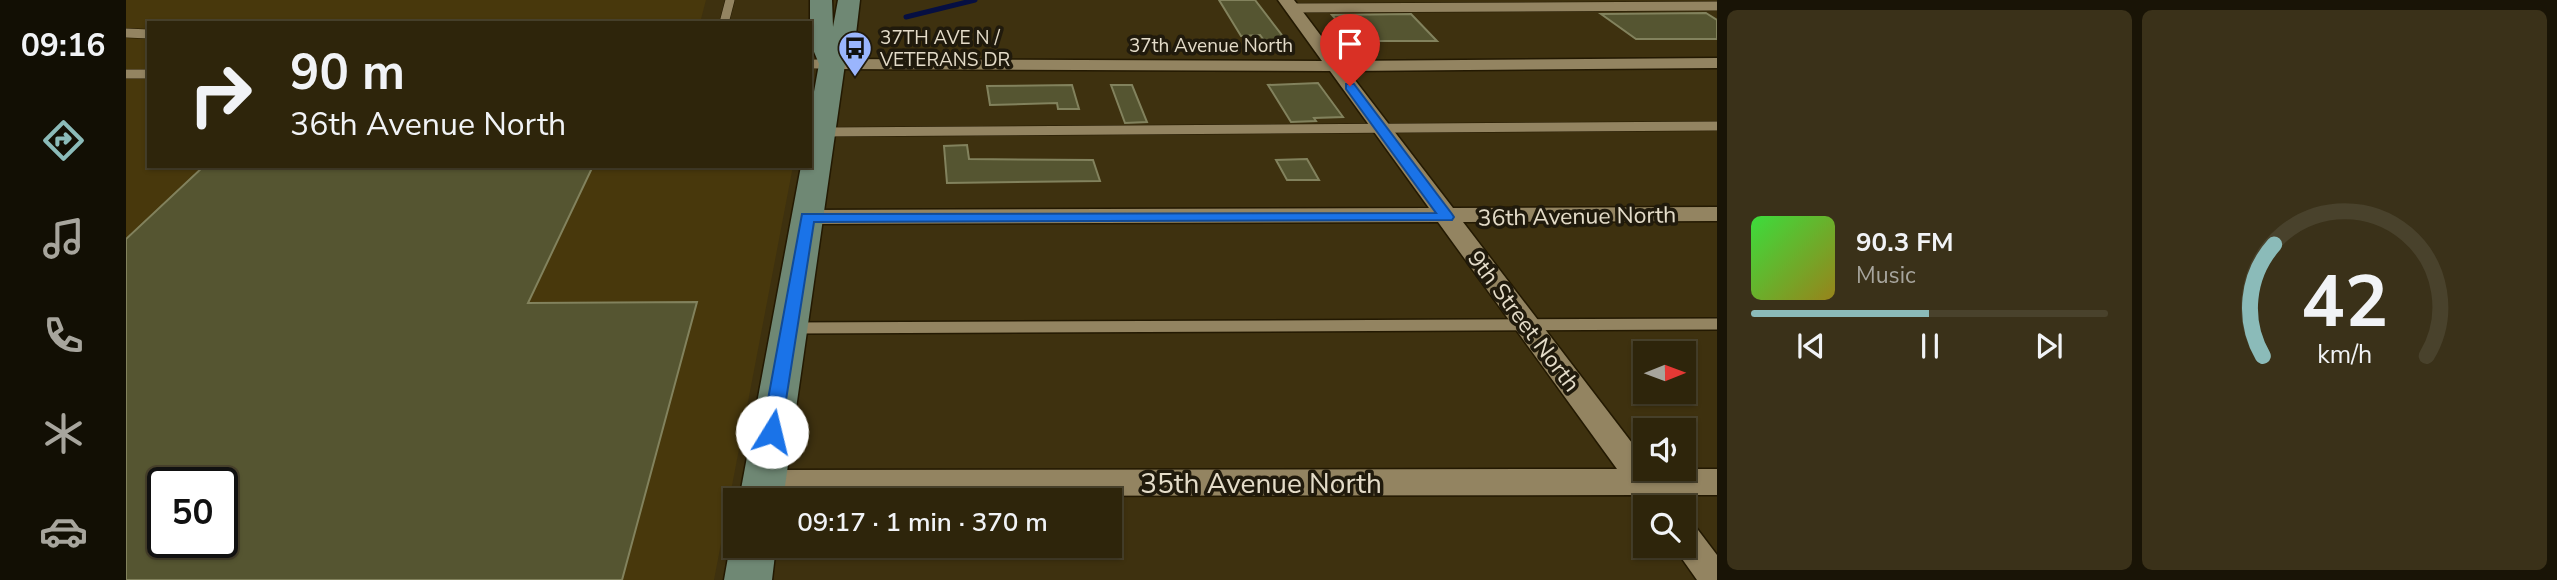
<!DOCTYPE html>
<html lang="en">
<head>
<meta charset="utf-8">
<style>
	:root { --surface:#2e250b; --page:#3a3119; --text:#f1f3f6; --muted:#a7a59d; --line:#49422c; --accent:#8bbbb9 }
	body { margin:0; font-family:"Nunito Sans",sans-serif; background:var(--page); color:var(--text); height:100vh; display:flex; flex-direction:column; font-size:26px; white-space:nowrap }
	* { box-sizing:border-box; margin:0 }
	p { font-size:23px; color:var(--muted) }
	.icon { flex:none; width:38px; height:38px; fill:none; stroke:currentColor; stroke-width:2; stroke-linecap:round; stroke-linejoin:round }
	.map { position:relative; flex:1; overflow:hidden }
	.drawer { display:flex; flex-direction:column; gap:10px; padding:10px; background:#191406; width:840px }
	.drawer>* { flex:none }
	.hud { position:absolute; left:21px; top:21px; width:665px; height:147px; border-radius:0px; box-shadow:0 2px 5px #0004,0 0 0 2px var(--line); background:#2e250b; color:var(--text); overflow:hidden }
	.needle { width:46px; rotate:89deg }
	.fabs { position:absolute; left:1507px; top:341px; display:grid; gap:14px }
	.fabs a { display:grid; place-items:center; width:63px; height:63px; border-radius:0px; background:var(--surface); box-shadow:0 2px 5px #0004,0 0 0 2px var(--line); font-size:35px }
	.speed { position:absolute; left:21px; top:467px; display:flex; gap:14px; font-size:35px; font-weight:700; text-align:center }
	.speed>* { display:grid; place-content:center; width:91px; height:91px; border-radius:50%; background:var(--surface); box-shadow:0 2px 5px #0004,0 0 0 2px var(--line); line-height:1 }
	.speed .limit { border:4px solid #111; border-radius:10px; background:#fff; color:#111 }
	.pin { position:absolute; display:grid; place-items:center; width:60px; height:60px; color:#fff; margin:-72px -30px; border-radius:50% 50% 50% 0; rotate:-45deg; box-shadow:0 0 7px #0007 }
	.pin .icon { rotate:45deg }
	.me { position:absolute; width:77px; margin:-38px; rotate:9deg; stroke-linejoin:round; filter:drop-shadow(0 0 5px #0008) }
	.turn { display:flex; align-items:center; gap:24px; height:147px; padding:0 28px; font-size:32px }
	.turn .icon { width:91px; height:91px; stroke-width:2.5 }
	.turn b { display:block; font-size:49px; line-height:60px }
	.drawer .widget { flex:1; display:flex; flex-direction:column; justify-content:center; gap:10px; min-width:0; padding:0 24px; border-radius:10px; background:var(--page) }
	.drawer .dial { align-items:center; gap:0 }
	.dial svg { height:182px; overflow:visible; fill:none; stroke:var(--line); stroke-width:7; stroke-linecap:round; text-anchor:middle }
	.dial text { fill:var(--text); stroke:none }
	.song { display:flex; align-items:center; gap:21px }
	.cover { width:84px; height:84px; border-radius:10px; background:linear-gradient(135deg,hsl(120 70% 55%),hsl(50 70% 35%)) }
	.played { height:7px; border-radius:4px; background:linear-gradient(90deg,var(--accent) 50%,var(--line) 50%) }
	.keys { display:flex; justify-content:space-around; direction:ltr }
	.drawer .tiles { flex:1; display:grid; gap:10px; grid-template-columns:repeat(2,1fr) }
	.trip { position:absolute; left:597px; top:488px; width:399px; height:70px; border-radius:0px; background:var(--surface); box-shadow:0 2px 5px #0004,0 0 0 2px var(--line); font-weight:600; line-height:70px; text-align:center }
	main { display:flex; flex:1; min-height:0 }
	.tab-bar { display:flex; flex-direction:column; width:126px; justify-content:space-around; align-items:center; background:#120f04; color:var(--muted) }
	.tab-bar .icon { width:49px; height:49px }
	.tab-bar .active { color:var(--accent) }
	.tab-bar b { font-size:32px; color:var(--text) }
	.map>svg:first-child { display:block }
	.built { fill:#48380c; fill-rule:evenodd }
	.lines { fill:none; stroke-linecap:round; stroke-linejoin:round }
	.stream { stroke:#060f42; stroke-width:5 }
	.building { fill:#555531; stroke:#82825d; stroke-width:2; fill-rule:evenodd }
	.service-far1-casing { stroke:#231902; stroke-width:10 }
	.service-casing { stroke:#231902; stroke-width:14 }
	.minor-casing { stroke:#231902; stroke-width:3 }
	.secondary-casing { stroke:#231902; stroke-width:3 }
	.service-far1 { stroke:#938461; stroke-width:9 }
	.service { stroke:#938461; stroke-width:11 }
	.minor { fill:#938461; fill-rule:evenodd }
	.secondary { fill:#6f8874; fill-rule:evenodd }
	.route { fill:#1a73e8; stroke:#114b97; stroke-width:2 }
	.labels { text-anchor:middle; stroke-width:7; stroke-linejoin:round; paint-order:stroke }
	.far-poi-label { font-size:19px; fill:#e4dcc9; stroke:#201a0c; text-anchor:start }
	.far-street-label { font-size:19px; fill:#e4dcc9; stroke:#201a0c }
	.street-label { font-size:23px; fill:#e4dcc9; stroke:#201a0c }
	.near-street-label { font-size:28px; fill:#e4dcc9; stroke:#201a0c }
</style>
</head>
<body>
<main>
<nav class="tab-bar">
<b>09:16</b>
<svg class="icon active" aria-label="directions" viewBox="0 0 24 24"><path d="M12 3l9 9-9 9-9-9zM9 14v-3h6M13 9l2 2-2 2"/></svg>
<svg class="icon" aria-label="music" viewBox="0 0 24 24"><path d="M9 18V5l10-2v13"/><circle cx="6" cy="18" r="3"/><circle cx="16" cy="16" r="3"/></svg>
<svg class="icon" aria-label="phone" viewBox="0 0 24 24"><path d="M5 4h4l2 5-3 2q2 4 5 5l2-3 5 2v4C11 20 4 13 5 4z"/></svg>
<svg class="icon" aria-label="climate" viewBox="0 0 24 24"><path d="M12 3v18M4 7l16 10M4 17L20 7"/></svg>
<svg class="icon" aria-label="car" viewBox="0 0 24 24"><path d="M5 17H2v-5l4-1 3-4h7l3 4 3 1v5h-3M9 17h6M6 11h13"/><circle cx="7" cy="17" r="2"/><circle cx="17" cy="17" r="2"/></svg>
</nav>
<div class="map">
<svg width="1591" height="580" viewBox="0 0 1591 580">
	<rect width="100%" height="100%" fill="#3e310f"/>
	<path class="built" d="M 0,0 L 580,0 L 574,23 L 23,23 L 23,166 L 667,166 L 588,580 L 0,580 ZM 37,483 L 96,483 L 96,542 L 37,542 Z"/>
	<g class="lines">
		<path class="stream" d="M 780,17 L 849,0"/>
	</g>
	<g class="building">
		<path d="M 1093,0 L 1129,0 L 1162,43 L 1140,43 L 1134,35 L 1115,36 Z"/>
		<path d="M 1580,13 L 1591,20 L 1591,39 L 1510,39 L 1475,14 Z"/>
		<path d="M 1285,14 L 1311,41 L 1229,41 L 1206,15 Z"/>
		<path d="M 1192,83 L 1217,117 L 1188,118 L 1190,121 L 1165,122 L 1142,85 Z"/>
		<path d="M 946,85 L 953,109 L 932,109 L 931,103 L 864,105 L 861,86 Z"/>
		<path d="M 985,85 L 1006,85 L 1021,122 L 999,123 Z"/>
		<path d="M 841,145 L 843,159 L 967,160 L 974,181 L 821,183 L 818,146 Z"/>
		<path d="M 1181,159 L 1193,180 L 1161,180 L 1150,160 Z"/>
		<path d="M 78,166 L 467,166 L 402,303 L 571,302 L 496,580 L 0,580 L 0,239 ZM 37,483 L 96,483 L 96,542 L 37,542 Z"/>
	</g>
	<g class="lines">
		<g class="service-far1-casing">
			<g id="service-far1">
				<path d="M 1166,8 L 1591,6"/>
				<path d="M 598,23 L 604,0"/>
				<path d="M 0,33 L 23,34"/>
				<path d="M 684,64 L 706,64"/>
				<path d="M 0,74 L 23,74"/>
				<path d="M 696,132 L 1591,126"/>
			</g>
		</g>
		<g class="service-casing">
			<path id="service" d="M 667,328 L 1591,324"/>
		</g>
		<g class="minor-casing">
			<g id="minor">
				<path d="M 1152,0 L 1168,0 L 1214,61 L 1591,58 L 1591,68 L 1222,71 L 1327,208 L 1591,207 L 1591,221 L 1337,222 L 1519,460 L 1519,469 L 1591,469 L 1591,495 L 1545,495 L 1552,508 L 1519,508 L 1510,495 L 637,496 L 626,492 L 622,483 L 626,474 L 637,470 L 1491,469 L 1312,222 L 681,224 L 673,222 L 670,217 L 673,212 L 681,210 L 1303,208 L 1204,71 L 706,69 L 697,64 L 706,59 L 1196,61 Z"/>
				<path d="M 1558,522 L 1569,526 L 1591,555 L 1591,580 L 1571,580 L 1547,546 L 1558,546 Z"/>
			</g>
		</g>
		<g class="secondary-casing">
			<g id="secondary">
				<path d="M 684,0 L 706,0 L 707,27 L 712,0 L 734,0 L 730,34 L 719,64 L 657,500 L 613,500 L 675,166 L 684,166 L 684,114 L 693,64 L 684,42 Z"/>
				<path d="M 609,535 L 609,546 L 650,546 L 646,580 L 598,580 L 604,546 Z"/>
			</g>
		</g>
		<use href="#service-far1" class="service-far1"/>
		<use href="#service" class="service"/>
		<use href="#minor" class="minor"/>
		<use href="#secondary" class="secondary"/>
	</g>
	<path class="route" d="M 1220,84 L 1228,84 L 1326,214 L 1328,217 L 1326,220 L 688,222 L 655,432 L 652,437 L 646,439 L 639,437 L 636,432 L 676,214 L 1310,213 L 1220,89 Z"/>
	<defs>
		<g id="bus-pin" transform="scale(1.75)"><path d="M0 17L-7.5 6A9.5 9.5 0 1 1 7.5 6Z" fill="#9ab5fd" stroke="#201a0c"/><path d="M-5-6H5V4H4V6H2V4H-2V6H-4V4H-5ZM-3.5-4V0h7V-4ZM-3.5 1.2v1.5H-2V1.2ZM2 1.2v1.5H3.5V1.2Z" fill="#111"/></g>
	</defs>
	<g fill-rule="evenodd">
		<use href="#bus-pin" x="729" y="48"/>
	</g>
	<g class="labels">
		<g class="far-poi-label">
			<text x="754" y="44">37TH AVE N /<tspan x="754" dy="22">VETERANS DR</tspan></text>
		</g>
		<g class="far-street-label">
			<text x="1085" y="52">37th Avenue North</text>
		</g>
		<g class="street-label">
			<text transform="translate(1451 216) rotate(-1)" y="8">36th Avenue North</text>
			<text transform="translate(1398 321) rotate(53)" y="8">9th Street North</text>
		</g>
		<g class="near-street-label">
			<text x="1135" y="493">35th Avenue North</text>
		</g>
	</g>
</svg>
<div class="fabs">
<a><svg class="needle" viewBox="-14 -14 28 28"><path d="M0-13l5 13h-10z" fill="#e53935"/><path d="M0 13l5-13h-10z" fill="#a7a59d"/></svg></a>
<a><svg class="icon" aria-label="sound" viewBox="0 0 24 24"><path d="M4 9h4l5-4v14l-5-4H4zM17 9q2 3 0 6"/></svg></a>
<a><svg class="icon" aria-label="search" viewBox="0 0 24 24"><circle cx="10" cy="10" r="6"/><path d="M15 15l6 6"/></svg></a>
</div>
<div class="speed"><div class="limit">50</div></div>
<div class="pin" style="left:1224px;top:86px;background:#d93025"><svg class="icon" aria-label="arrive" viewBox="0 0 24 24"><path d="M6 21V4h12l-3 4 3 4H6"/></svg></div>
<svg class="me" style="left:646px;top:432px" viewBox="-20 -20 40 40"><circle r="19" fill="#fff"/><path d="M0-13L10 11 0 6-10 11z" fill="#1a73e8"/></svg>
<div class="trip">09:17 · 1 min · 370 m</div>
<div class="hud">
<div class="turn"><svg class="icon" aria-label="right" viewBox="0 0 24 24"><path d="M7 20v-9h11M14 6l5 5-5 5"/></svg><div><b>90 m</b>36th Avenue North</div></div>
</div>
</div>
<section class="drawer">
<div class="tiles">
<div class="widget">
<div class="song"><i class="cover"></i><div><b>90.3 FM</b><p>Music</p></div></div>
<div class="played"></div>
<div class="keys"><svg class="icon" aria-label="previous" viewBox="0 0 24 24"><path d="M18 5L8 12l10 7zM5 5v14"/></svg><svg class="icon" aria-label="pause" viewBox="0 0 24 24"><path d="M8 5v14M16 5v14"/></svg><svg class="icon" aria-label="next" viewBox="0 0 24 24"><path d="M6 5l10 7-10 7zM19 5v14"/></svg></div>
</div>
<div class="widget dial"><svg viewBox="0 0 100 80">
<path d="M14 69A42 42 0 1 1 86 69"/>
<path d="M14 69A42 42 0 0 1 19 20" stroke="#8bbbb9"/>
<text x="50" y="56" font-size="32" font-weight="700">42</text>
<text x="50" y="72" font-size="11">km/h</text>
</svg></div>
</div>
</section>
</main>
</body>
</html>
